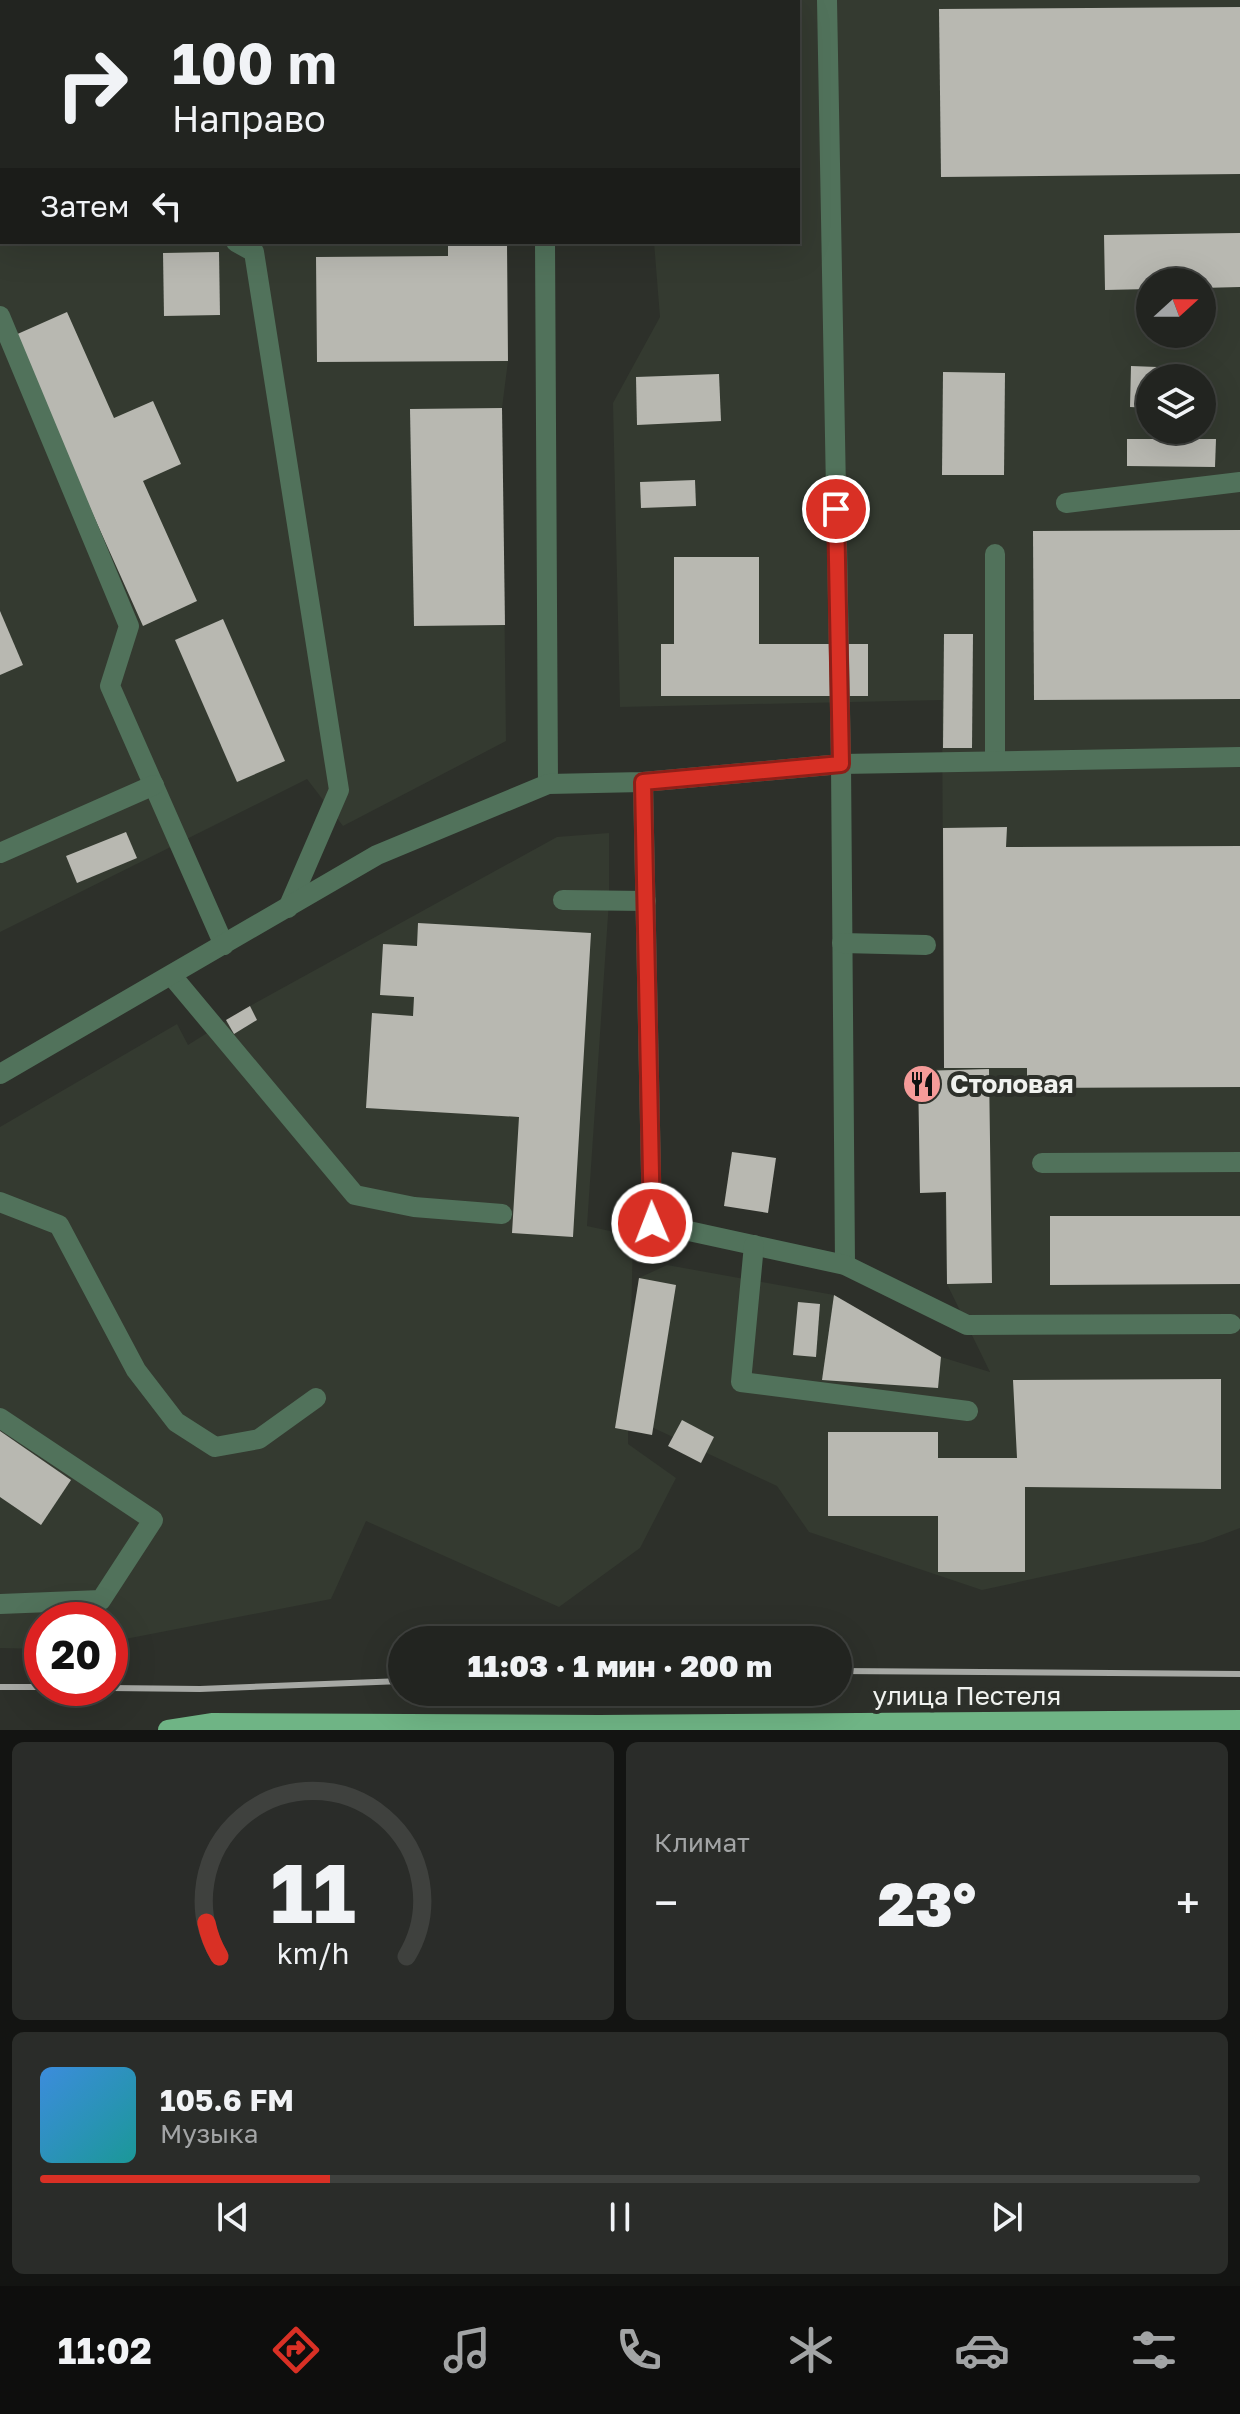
<!DOCTYPE html>
<html lang="ru">
<head>
<meta charset="utf-8">
<style>
	:root { --surface:#222420; --page:#2a2c29; --text:#f1f3f6; --muted:#a2a4a5; --line:#3f413e; --accent:#d93025 }
	body { margin:0; font-family:"Golos Text",sans-serif; background:var(--page); color:var(--text); height:100vh; display:flex; flex-direction:column; font-size:30px; white-space:nowrap }
	* { box-sizing:border-box; margin:0 }
	p { font-size:26px; color:var(--muted) }
	.icon { flex:none; width:44px; height:44px; fill:none; stroke:currentColor; stroke-width:2; stroke-linecap:round; stroke-linejoin:round }
	.map { position:relative; height:1730px; overflow:hidden }
	.drawer { display:flex; flex-direction:column; gap:12px; padding:12px; background:#131412; flex:1 }
	.drawer>* { flex:none }
	.guide { position:absolute; left:0px; top:0px; width:800px; height:244px; box-shadow:0 8px 32px #0002,0 0 0 2px var(--line); background:#222420; color:var(--text); overflow:hidden }
	.needle { width:52px; rotate:69deg }
	.fabs { position:absolute; left:1136px; top:268px; display:grid; gap:16px }
	.fabs a { display:grid; place-items:center; width:80px; height:80px; border-radius:50%; background:var(--surface); box-shadow:0 8px 32px #0002,0 0 0 2px var(--line); font-size:40px }
	.speed { position:absolute; left:24px; top:1602px; display:flex; gap:16px; font-size:40px; font-weight:700; text-align:center }
	.speed>* { display:grid; place-content:center; width:104px; height:104px; border-radius:50%; background:var(--surface); box-shadow:0 8px 32px #0002,0 0 0 2px var(--line); line-height:1 }
	.speed .limit { border:12px solid #d22; background:#fff; color:#111 }
	.pin { position:absolute; display:grid; place-items:center; width:68px; height:68px; color:#fff; margin:-34px; border:4px solid #fff; border-radius:50%; box-shadow:0 2px 8px #0007 }
	.me { position:absolute; width:88px; margin:-44px; rotate:359deg; stroke-linejoin:round; filter:drop-shadow(0 0 6px #0008) }
	.turn { display:flex; align-items:center; gap:28px; height:168px; padding:0 40px; font-size:36px }
	.turn .icon { width:104px; height:104px; stroke-width:2.5 }
	.turn b { display:block; font-size:56px; line-height:68px }
	.then { display:flex; align-items:center; height:76px; padding:0 40px; background:#0003; gap:16px; font-size:30px }
	.big { font-size:60px; font-weight:800; line-height:1.1 }
	.drawer .widget { flex:1; display:flex; flex-direction:column; justify-content:center; gap:12px; min-width:0; padding:0 28px; border-radius:12px; background:var(--page) }
	.drawer .dial { align-items:center; gap:0 }
	.dial svg { height:208px; overflow:visible; fill:none; stroke:var(--line); stroke-width:7; stroke-linecap:round; text-anchor:middle }
	.dial text { fill:var(--text); stroke:none }
	.song { display:flex; align-items:center; gap:24px }
	.cover { width:96px; height:96px; border-radius:12px; background:linear-gradient(135deg,hsl(210 70% 55%),hsl(180 70% 35%)) }
	.played { height:8px; border-radius:4px; background:linear-gradient(90deg,var(--accent) 25%,var(--line) 25%) }
	.keys { display:flex; justify-content:space-around; direction:ltr }
	.heat { display:flex; justify-content:space-between; align-items:center; font-size:44px; direction:ltr }
	.drawer .tiles { flex:1; display:grid; gap:12px; grid-template-columns:1fr 1fr }
	.widget:last-child { grid-column:span 2 }
	.trip { position:absolute; left:388px; top:1626px; width:464px; height:80px; border-radius:40px; background:var(--surface); box-shadow:0 8px 32px #0002,0 0 0 2px var(--line); font-weight:800; line-height:80px; text-align:center }
	.menu { display:flex; height:128px; justify-content:space-around; align-items:center; background:#0e0e0d; color:var(--muted) }
	.menu .icon { width:56px; height:56px }
	.menu .active { color:var(--accent) }
	.menu b { font-size:36px; color:var(--text) }
	.map>svg:first-child { display:block }
	.built { fill:#343a30; fill-rule:evenodd }
	.building { fill:#b8b8b1 }
	.lines { fill:none; stroke-linecap:round; stroke-linejoin:round }
	.minor { stroke:#51725b; stroke-width:20 }
	.major { stroke:#6fb485; stroke-width:20 }
	.rail { stroke:#a7a9a5; stroke-width:6 }
	.route-casing { stroke:#8d1f18; stroke-width:20 }
	.route { stroke:#d93025; stroke-width:14 }
	.labels { text-anchor:middle; stroke-width:8; stroke-linejoin:round; paint-order:stroke }
	.poi-label { font-size:26px; font-weight:bold; fill:#f0f2ef; stroke:#2d302a; text-anchor:start }
	.street-label { font-size:26px; fill:#f0f2ef; stroke:#2d302a }
</style>
</head>
<body>
<div class="map">
<svg width="1240" height="1730" viewBox="0 0 1240 1730">
	<rect width="100%" height="100%" fill="#2d302a"/>
	<g class="built">
		<path d="M 0,0 L 506,0 L 2,2 L 2,242 L 507,242 L 508,361 L 502,408 L 506,741 L 343,826 L 307,779 L 0,932 Z"/>
		<path d="M 635,0 L 1240,0 L 1240,1528 L 1203,1542 L 982,1590 L 809,1532 L 777,1486 L 641,1422 L 628,1425 L 628,1444 L 676,1478 L 640,1548 L 559,1607 L 366,1521 L 331,1599 L 110,1642 L 110,1620 L 42,1620 L 42,1649 L 0,1648 L 0,1127 L 177,1024 L 188,1045 L 250,1006 L 557,837 L 609,833 L 609,901 L 587,1226 L 633,1236 L 631,1322 L 639,1278 L 667,1265 L 834,1295 L 941,1357 L 990,1372 L 947,1284 L 945,1192 L 920,1193 L 918,1071 L 944,1068 L 942,700 L 620,707 L 613,403 L 660,317 L 654,242 L 798,242 L 798,2 ZM 1150,282 L 1202,282 L 1202,334 L 1150,334 ZM 1150,378 L 1202,378 L 1202,430 L 1150,430 Z"/>
	</g>
	<g class="building">
		<path d="M 1240,7 L 1240,174 L 941,177 L 939,9 Z"/>
		<path d="M 1240,233 L 1240,287 L 1202,288 L 1202,282 L 1150,282 L 1150,289 L 1105,290 L 1104,235 Z"/>
		<path d="M 448,242 L 507,242 L 508,361 L 317,362 L 316,257 L 448,256 Z"/>
		<path d="M 219,252 L 220,315 L 164,316 L 163,253 Z"/>
		<path d="M 67,312 L 114,418 L 153,401 L 181,464 L 143,481 L 197,601 L 143,626 L 13,336 Z"/>
		<path d="M 1131,366 L 1184,368 L 1183,378 L 1150,378 L 1150,408 L 1130,407 Z"/>
		<path d="M 943,372 L 1005,373 L 1004,475 L 942,475 Z"/>
		<path d="M 719,374 L 721,421 L 637,425 L 636,377 Z"/>
		<path d="M 502,408 L 505,625 L 414,626 L 410,409 Z"/>
		<path d="M 1127,439 L 1216,439 L 1215,467 L 1127,466 Z"/>
		<path d="M 695,480 L 696,506 L 641,508 L 640,482 Z"/>
		<path d="M 1240,530 L 1240,699 L 1034,700 L 1033,531 Z"/>
		<path d="M 674,557 L 759,557 L 759,644 L 868,644 L 868,696 L 661,696 L 661,644 L 674,644 Z"/>
		<path d="M 0,611 L 23,665 L 0,675 Z"/>
		<path d="M 223,619 L 285,761 L 237,782 L 175,640 Z"/>
		<path d="M 944,634 L 973,634 L 972,748 L 943,748 Z"/>
		<path d="M 1007,827 L 1006,847 L 1240,846 L 1240,1087 L 1027,1088 L 1027,1068 L 944,1068 L 943,828 Z"/>
		<path d="M 126,832 L 137,858 L 77,883 L 66,856 Z"/>
		<path d="M 418,923 L 591,933 L 573,1237 L 512,1233 L 519,1117 L 366,1108 L 372,1013 L 413,1016 L 414,997 L 380,995 L 383,944 L 417,946 Z"/>
		<path d="M 250,1006 L 257,1020 L 234,1034 L 226,1020 Z"/>
		<path d="M 989,1069 L 992,1283 L 947,1284 L 946,1192 L 920,1193 L 918,1071 Z"/>
		<path d="M 732,1152 L 776,1158 L 768,1213 L 724,1206 Z"/>
		<path d="M 1050,1216 L 1240,1216 L 1240,1284 L 1050,1285 Z"/>
		<path d="M 639,1278 L 676,1285 L 652,1435 L 615,1428 Z"/>
		<path d="M 834,1295 L 941,1357 L 938,1388 L 822,1380 Z"/>
		<path d="M 798,1302 L 820,1304 L 816,1357 L 793,1355 Z"/>
		<path d="M 1221,1379 L 1221,1489 L 1025,1487 L 1025,1572 L 938,1572 L 938,1516 L 828,1516 L 828,1432 L 938,1432 L 938,1458 L 1017,1458 L 1013,1380 Z"/>
		<path d="M 682,1420 L 714,1437 L 701,1463 L 668,1446 Z"/>
		<path d="M 0,1431 L 71,1480 L 41,1525 L 0,1497 Z"/>
	</g>
	<g class="lines">
		<g class="minor">
			<path d="M 132,0 L 132,2"/>
			<path d="M 544,0 L 544,2"/>
			<path d="M 827,0 L 841,764 L 845,1265"/>
			<path d="M 236,242 L 254,252 L 339,790 L 288,908"/>
			<path d="M 545,242 L 548,784"/>
			<path d="M 0,316 L 129,626 L 110,686 L 224,945"/>
			<path d="M 1066,503 L 1240,482"/>
			<path d="M 995,761 L 995,554"/>
			<path d="M 643,782 L 652,1223 L 845,1265 L 967,1325 L 1231,1324"/>
			<path d="M 0,853 L 154,785"/>
			<path d="M 563,900 L 646,901"/>
			<path d="M 842,943 L 926,945"/>
			<path d="M 172,976 L 355,1195 L 414,1207 L 502,1214"/>
			<path d="M 0,1074 L 377,855 L 548,784 L 643,782 L 841,764 L 1240,757"/>
			<path d="M 1042,1163 L 1240,1162"/>
			<path d="M 0,1202 L 59,1225 L 136,1370 L 176,1422 L 215,1447 L 259,1439 L 316,1398"/>
			<path d="M 754,1245 L 741,1382 L 968,1411"/>
			<path d="M 0,1418 L 153,1520 L 101,1600 L 0,1604"/>
		</g>
		<path class="major" d="M 168,1730 L 213,1723 L 599,1725 L 1240,1720"/>
		<g class="rail">
			<path d="M 838,1671 L 1240,1674"/>
			<path d="M 0,1687 L 42,1687"/>
			<path d="M 110,1688 L 200,1689 L 402,1681"/>
		</g>
	</g>
	<g class="lines">
		<g class="route-casing">
			<path id="route" d="M 652,1223 L 643,782 L 841,764 L 836,509"/>
		</g>
		<use href="#route" class="route"/>
	</g>
	<defs>
		<g id="restaurant-disc" transform="scale(2)"><circle r="9.5" fill="#f59b99" stroke="#2d302a"/><path d="M-5-6h1v4h1v-4h1v4h1v-4h1v5L-1.5 .5V6h-2V.5L-5-1ZM5-6V6H3V1.5H1.5Q1.5-4 5-6Z" fill="#111"/></g>
	</defs>
	<g fill-rule="evenodd">
		<use href="#restaurant-disc" x="922" y="1084"/>
	</g>
	<g class="labels">
		<g class="poi-label">
			<text x="950" y="1093">Столовая</text>
		</g>
		<g class="street-label">
			<text x="967" y="1705">улица Пестеля</text>
		</g>
	</g>
</svg>
<div class="fabs">
<a><svg class="needle" viewBox="-14 -14 28 28"><path d="M0-13l5 13h-10z" fill="#e53935"/><path d="M0 13l5-13h-10z" fill="#a2a4a5"/></svg></a>
<a><svg class="icon" aria-label="layers" viewBox="0 0 24 24"><path d="M12 4l9 5-9 5-9-5zM3 14l9 5 9-5"/></svg></a>
</div>
<div class="speed"><div class="limit">20</div></div>
<div class="pin" style="left:836px;top:509px;background:#d93025"><svg class="icon" aria-label="arrive" viewBox="0 0 24 24"><path d="M6 21V4h12l-3 4 3 4H6"/></svg></div>
<svg class="me" style="left:652px;top:1223px" viewBox="-20 -20 40 40"><circle r="17" fill="#d93025" stroke="#fff" stroke-width="3"/><path d="M0-11L8 9 0 5-8 9z" fill="#fff"/></svg>
<div class="trip">11:03 · 1 мин · 200 m</div>
<div class="guide">
<div class="turn"><svg class="icon" aria-label="right" viewBox="0 0 24 24"><path d="M7 20v-9h11M14 6l5 5-5 5"/></svg><div><b>100 m</b>Направо</div></div>
<div class="then">Затем<svg class="icon" aria-label="left" viewBox="0 0 24 24"><path d="M17 20v-9H6M10 6l-5 5 5 5"/></svg></div>
</div>
</div>
<section class="drawer">
<div class="tiles">
<div class="widget dial"><svg viewBox="0 0 100 80">
<path d="M14 69A42 42 0 1 1 86 69"/>
<path d="M14 69A42 42 0 0 1 9 56" stroke="#d93025"/>
<text x="50" y="56" font-size="32" font-weight="700">11</text>
<text x="50" y="72" font-size="11">km/h</text>
</svg></div>
<div class="widget"><p>Климат</p>
<div class="heat"><a>−</a><b class="big">23°</b><a>+</a></div>
</div>
<div class="widget">
<div class="song"><i class="cover"></i><div><b>105.6 FM</b><p>Музыка</p></div></div>
<div class="played"></div>
<div class="keys"><svg class="icon" aria-label="previous" viewBox="0 0 24 24"><path d="M18 5L8 12l10 7zM5 5v14"/></svg><svg class="icon" aria-label="pause" viewBox="0 0 24 24"><path d="M8 5v14M16 5v14"/></svg><svg class="icon" aria-label="next" viewBox="0 0 24 24"><path d="M6 5l10 7-10 7zM19 5v14"/></svg></div>
</div>
</div>
</section>
<nav class="menu">
<b>11:02</b>
<svg class="icon active" aria-label="directions" viewBox="0 0 24 24"><path d="M12 3l9 9-9 9-9-9zM9 14v-3h6M13 9l2 2-2 2"/></svg>
<svg class="icon" aria-label="music" viewBox="0 0 24 24"><path d="M9 18V5l10-2v13"/><circle cx="6" cy="18" r="3"/><circle cx="16" cy="16" r="3"/></svg>
<svg class="icon" aria-label="phone" viewBox="0 0 24 24"><path d="M5 4h4l2 5-3 2q2 4 5 5l2-3 5 2v4C11 20 4 13 5 4z"/></svg>
<svg class="icon" aria-label="climate" viewBox="0 0 24 24"><path d="M12 3v18M4 7l16 10M4 17L20 7"/></svg>
<svg class="icon" aria-label="car" viewBox="0 0 24 24"><path d="M5 17H2v-5l4-1 3-4h7l3 4 3 1v5h-3M9 17h6M6 11h13"/><circle cx="7" cy="17" r="2"/><circle cx="17" cy="17" r="2"/></svg>
<svg class="icon" aria-label="filters" viewBox="0 0 24 24"><path d="M4 7h16M4 17h16"/><circle cx="9" cy="7" r="2"/><circle cx="15" cy="17" r="2"/></svg>
</nav>
</body>
</html>
